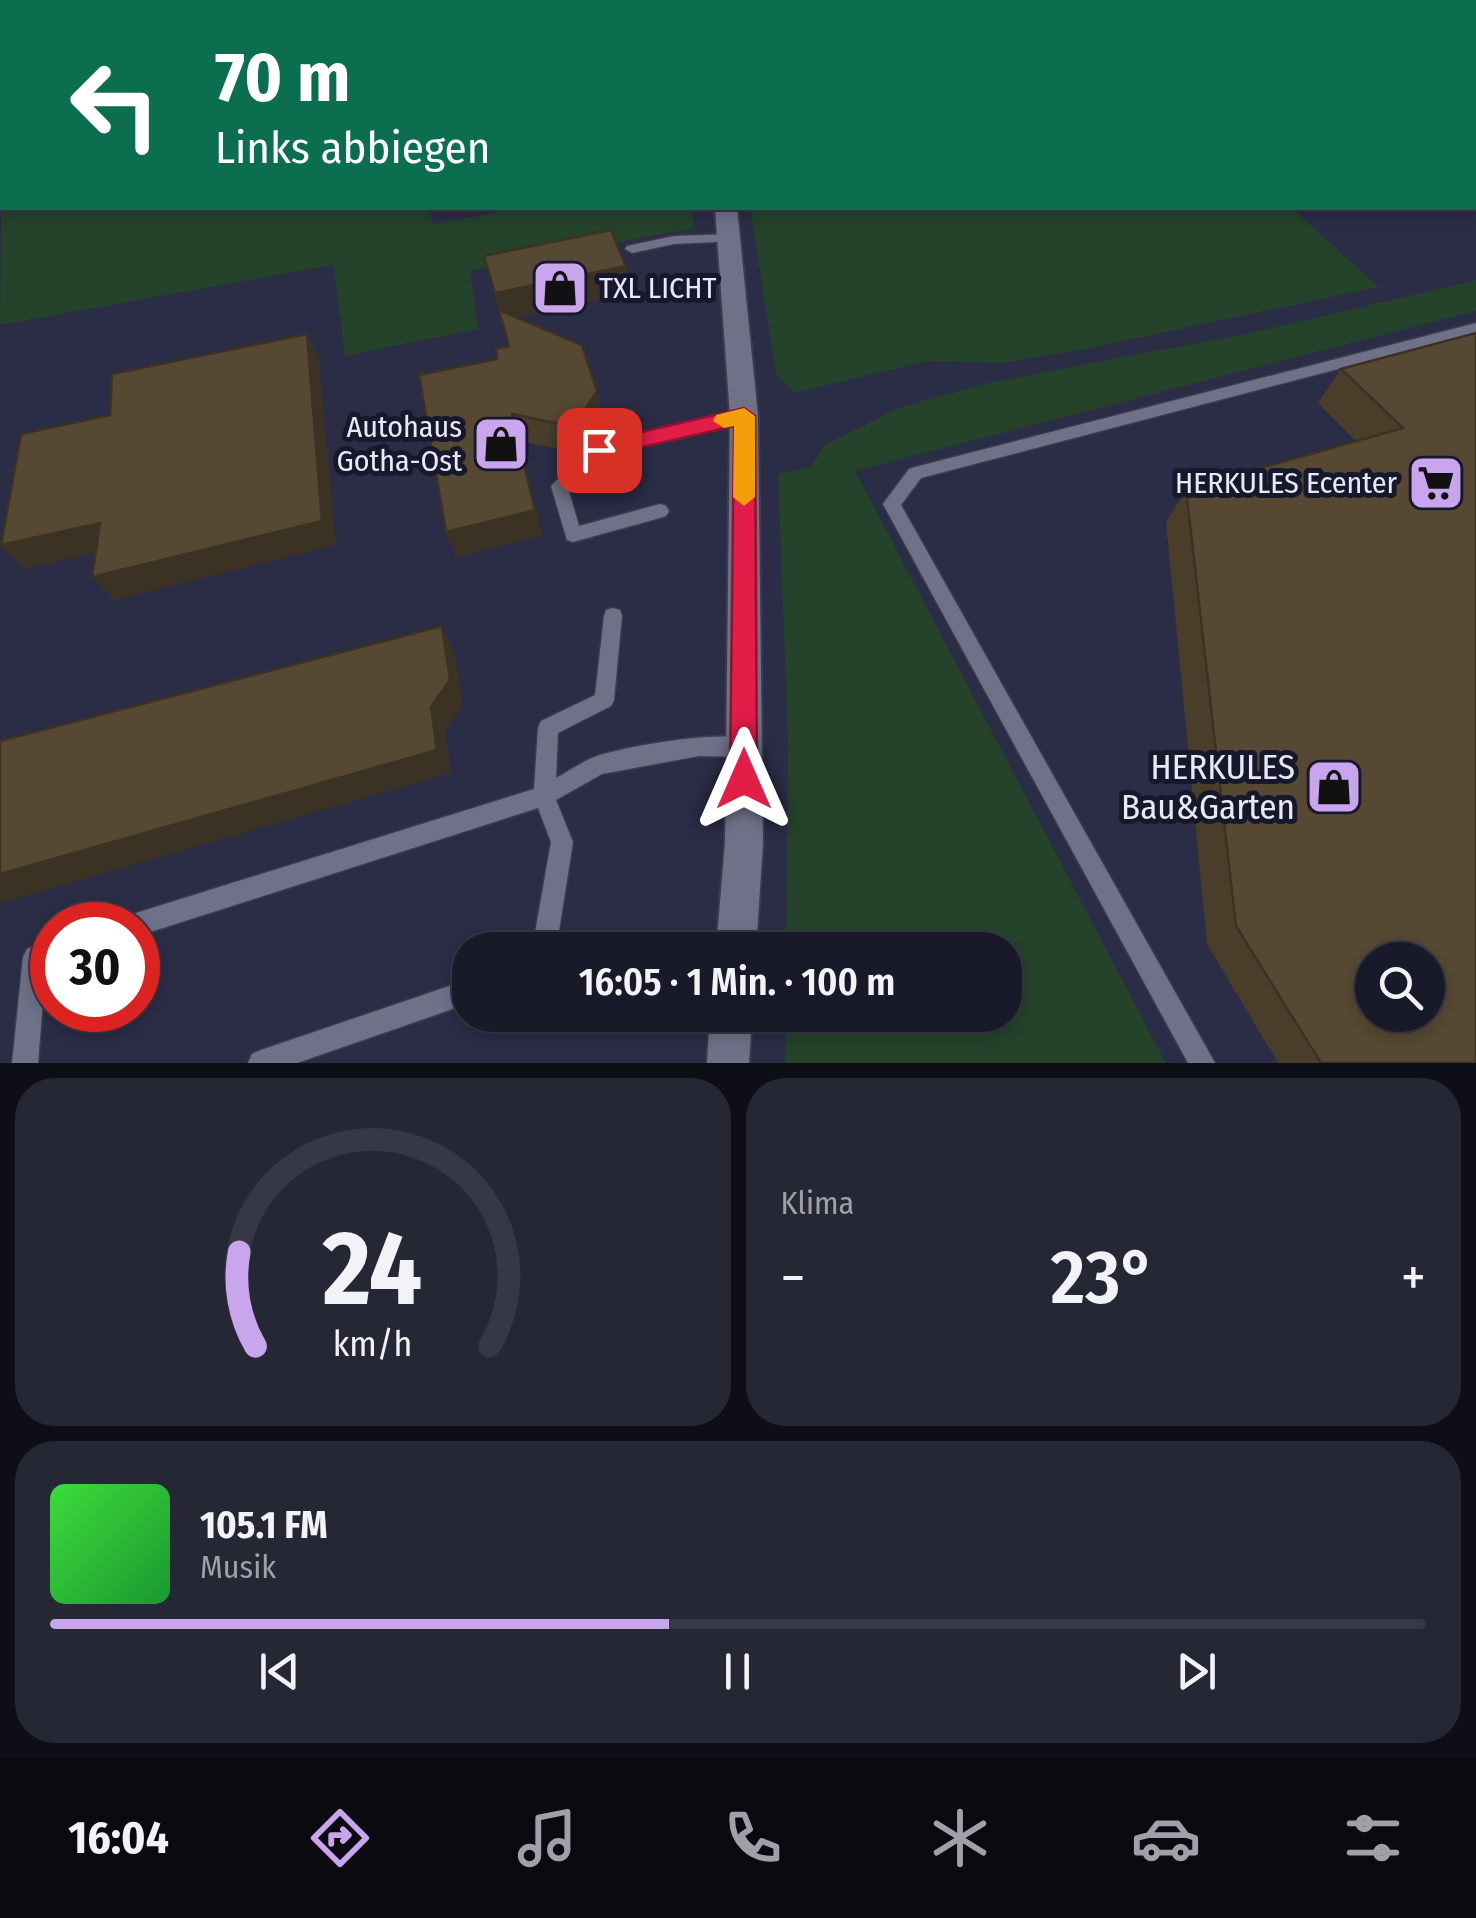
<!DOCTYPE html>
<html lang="de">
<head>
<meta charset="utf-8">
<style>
	:root { --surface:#191a29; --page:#262735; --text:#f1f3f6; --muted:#9fa1a8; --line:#373846; --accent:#c9a5ee }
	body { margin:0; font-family:"Fira Sans Condensed",sans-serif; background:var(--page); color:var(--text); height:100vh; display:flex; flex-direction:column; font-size:38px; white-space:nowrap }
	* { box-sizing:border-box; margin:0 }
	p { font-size:32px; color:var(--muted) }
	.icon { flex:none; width:55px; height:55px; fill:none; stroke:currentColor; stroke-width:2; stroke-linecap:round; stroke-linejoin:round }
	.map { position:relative; height:1063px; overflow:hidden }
	.side { display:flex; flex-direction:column; gap:15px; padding:15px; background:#0e0e17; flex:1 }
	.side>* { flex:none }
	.banner { position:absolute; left:0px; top:0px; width:1478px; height:210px; box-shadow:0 5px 15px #0003,0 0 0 2px var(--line); background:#0b6e4f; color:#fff; overflow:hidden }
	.controls { position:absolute; left:1355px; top:942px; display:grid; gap:20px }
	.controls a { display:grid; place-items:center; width:90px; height:90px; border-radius:50%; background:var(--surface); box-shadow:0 5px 15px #0003,0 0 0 2px var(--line); font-size:50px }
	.speed { position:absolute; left:30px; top:902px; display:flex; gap:20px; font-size:50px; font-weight:700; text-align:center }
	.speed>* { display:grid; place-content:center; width:130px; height:130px; border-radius:50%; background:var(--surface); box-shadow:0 5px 15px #0003,0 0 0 2px var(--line); line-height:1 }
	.speed .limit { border:15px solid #d22; background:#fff; color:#111 }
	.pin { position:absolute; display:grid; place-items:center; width:85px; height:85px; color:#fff; margin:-42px; border-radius:20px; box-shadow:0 5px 15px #0006 }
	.me { position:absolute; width:110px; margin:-55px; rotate:0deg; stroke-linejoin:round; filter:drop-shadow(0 0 8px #0008) }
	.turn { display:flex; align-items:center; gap:35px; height:210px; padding:0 50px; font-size:45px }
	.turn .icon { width:130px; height:130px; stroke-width:2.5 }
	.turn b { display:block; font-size:70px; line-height:85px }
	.big { font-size:75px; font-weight:600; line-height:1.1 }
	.side .tile { flex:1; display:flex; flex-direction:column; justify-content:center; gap:15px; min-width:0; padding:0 35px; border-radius:40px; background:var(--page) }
	.side .dial { align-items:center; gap:0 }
	.dial svg { height:260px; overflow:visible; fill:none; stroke:var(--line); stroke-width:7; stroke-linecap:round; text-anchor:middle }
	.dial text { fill:var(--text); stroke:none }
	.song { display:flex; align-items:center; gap:30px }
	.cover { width:120px; height:120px; border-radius:15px; background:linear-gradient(135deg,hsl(120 70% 55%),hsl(130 70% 35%)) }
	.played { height:10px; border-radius:5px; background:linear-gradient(90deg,var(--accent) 45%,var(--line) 45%) }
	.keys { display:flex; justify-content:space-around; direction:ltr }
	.heat { display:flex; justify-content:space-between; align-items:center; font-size:55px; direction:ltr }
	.side .tiles { flex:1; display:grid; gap:15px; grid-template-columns:1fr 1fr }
	.tile:last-child { grid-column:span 2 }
	.trip { position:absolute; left:452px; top:932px; width:570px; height:100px; border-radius:40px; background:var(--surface); box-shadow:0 5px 15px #0003,0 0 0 2px var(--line); font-weight:600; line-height:100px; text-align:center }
	.dock { display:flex; height:160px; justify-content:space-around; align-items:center; background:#0a0a10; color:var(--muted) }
	.dock .icon { width:70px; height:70px }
	.dock .on { color:var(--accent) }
	.dock b { font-size:45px; color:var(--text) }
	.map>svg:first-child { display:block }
	.built { fill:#2b2c46; fill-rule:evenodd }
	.green { fill:#25422b }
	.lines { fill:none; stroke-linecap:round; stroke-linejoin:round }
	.lane-casing { stroke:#3c3c4d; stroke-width:3 }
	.street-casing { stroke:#3c3c4d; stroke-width:4 }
	.lane { fill:#6f7189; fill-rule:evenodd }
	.street { fill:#6f7189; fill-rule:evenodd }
	.wall { fill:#4a3e2b }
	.shaded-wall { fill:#3c3223 }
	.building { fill:#564832; stroke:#3c3223; stroke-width:2.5; fill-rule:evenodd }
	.route { fill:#e11d48; stroke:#92132f; stroke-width:2.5 }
	.slow { fill:#f59e0b }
	.labels { text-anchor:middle; stroke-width:10; stroke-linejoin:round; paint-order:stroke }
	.poi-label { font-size:30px; fill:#e8e9f7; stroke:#18182c; text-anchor:end }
	.near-poi-label { font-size:35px; fill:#e8e9f7; stroke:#18182c; text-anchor:end }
</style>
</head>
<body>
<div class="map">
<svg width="1476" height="1063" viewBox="0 0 1476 1063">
	<rect width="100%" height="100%" fill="#212237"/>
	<path class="built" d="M 0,0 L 1460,2 L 2,2 L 2,208 L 1475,208 L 1476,12 L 1476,1063 L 0,1063 ZM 52,925 L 138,925 L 138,1010 L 52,1010 ZM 470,950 L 1005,950 L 1005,1015 L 470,1015 ZM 1372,960 L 1428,960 L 1428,1015 L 1372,1015 Z"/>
	<g class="green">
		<path d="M 2,95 L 2,208 L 429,208 L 433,224 L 520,208 L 691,208 L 694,228 L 470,271 L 478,329 L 345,356 L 333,265 L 0,325 Z"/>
		<path d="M 750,208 L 1292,208 L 1379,287 L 1090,348 L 1002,363 L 928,361 L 794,393 L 776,374 Z"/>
		<path d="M 1476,280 L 1476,311 L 855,471 L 1166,1063 L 785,1063 L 786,1015 L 1005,1015 L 1005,950 L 786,950 L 788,744 L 778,474 L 811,467 L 824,445 L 903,406 L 993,382 L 1255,332 Z"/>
	</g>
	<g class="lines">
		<g class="lane-casing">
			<g id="lane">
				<path d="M 117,0 L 146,0 L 143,2 L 116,2 Z"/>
				<path d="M 1145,0 L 1158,0 L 1159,2 L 1147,2 Z"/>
				<path d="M 1231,0 L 1244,0 L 1245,2 L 1233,2 Z"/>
				<path d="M 1311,0 L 1324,0 L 1325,2 L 1313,2 Z"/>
				<rect x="1475" y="99" width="1" height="6"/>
				<rect x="1475" y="152" width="1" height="8"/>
				<path d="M 731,234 L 738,238 L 736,241 L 674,244 L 632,253 L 625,249 L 627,246 L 674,236 Z"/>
				<path d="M 1476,323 L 1476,333 L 921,478 L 901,505 L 1215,1063 L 1188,1063 L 883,504 L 909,469 L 915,467 Z"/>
				<path d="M 744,410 L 750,412 L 752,416 L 750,420 L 604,454 L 568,488 L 579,526 L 660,504 L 666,506 L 669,511 L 666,516 L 660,518 L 573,542 L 567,540 L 551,486 L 593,445 Z"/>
				<path d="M 613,608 L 620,610 L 622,616 L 614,700 L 611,706 L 558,733 L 556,778 C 569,771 583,761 597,756 C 627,746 723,729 751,740 L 754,747 L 751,754 L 744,757 L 699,756 L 602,774 L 556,800 L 573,842 L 556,950 L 532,950 L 551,842 L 538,808 L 138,936 L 138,925 L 124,925 L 128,917 L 136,913 L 534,789 L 538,728 L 541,721 L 595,695 L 604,616 L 606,610 Z"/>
				<path d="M 52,939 L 52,963 L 46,965 L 38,1063 L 12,1063 L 23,957 L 27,949 Z"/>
				<path d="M 470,979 L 470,1003 L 297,1063 L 248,1063 L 252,1054 L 261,1050 Z"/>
			</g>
		</g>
		<g class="street-casing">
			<g id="street">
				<path d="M 680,0 L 698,0 L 699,2 L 682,2 Z"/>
				<path d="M 1450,0 L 1471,0 L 1473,2 L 1452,2 Z"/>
				<path d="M 715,208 L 737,208 L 758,416 L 763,843 L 756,950 L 716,950 L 725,843 L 730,416 Z"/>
				<path d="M 710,1015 L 752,1015 L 749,1063 L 707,1063 Z"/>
			</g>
		</g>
		<use href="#lane" class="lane"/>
		<use href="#street" class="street"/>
	</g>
	<g class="wall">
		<path d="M 484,256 L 626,266 L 629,293 L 517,317 L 597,391 L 602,418 L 579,453 L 519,441 L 542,535 L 457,557 L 446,532 L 497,359 L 509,346 Z"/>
		<path d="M 1476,333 L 1476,1063 L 1278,1063 L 1207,944 L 1166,522 L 1186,489 L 1356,441 L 1318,403 L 1341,369 Z"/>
	</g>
	<g class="shaded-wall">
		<path d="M 626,266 L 629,293 L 502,321 L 495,293 Z"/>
		<path d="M 307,334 L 319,360 L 336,545 L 115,600 L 92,577 Z"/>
		<path d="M 597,391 L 602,418 L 579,453 L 574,427 Z"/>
		<path d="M 519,441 L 542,535 L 457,557 L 446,532 Z"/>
		<path d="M 100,523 L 121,546 L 26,569 L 1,545 Z"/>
		<path d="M 442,626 L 455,653 L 463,705 L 445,731 L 451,773 L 0,903 L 0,874 L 431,707 Z"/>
	</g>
	<g class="building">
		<path d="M 611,230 L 626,266 L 495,293 L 484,256 Z"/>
		<path d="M 499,310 L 582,345 L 597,391 L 574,427 L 512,414 L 535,510 L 446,532 L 419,375 L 497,359 L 496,349 L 509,346 Z"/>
		<path d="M 1476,333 L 1476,1063 L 1321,1063 L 1236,926 L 1186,489 L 1403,428 L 1341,369 ZM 1372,960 L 1428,960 L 1428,1015 L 1372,1015 Z"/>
		<path d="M 307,334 L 322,521 L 92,577 L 100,523 L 1,545 L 21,434 L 110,415 L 112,374 Z"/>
		<path d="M 442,626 L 450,680 L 431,707 L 437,750 L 0,874 L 0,741 Z"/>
	</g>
	<path class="route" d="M 744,408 L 755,416 L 757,779 L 753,788 L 744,792 L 734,788 L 730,779 L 734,426 L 599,457 L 589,450 L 599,442 Z"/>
	<path class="slow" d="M 744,408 L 755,416 L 755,497 L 744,506 L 733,497 L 734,426 L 724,428 L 713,421 L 716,415 Z"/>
	<defs>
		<g id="shop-square" transform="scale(2.875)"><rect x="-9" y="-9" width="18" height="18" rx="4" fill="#c9a5ee" stroke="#18182c"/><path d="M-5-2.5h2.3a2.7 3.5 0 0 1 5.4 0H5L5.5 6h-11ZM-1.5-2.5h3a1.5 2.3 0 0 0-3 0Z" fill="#111"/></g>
		<g id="supermarket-square" transform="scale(2.875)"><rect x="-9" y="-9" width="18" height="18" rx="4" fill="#c9a5ee" stroke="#18182c"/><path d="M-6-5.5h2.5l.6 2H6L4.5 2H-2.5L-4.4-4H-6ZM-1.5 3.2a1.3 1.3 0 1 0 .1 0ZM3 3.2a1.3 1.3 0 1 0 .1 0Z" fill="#111"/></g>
	</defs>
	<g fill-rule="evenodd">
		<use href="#shop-square" x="560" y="288"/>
		<use href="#shop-square" x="501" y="444"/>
		<use href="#supermarket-square" x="1436" y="483"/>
		<use href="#shop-square" x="1334" y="787"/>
	</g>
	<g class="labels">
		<g class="poi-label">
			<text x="599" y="298" text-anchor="start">TXL LICHT</text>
			<text x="462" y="437">Autohaus<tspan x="462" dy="34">Gotha-Ost</tspan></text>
			<text x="1397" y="493">HERKULES Ecenter</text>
		</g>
		<g class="near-poi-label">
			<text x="1295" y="779">HERKULES<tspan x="1295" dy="40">Bau&amp;Garten</tspan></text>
		</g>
	</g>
</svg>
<div class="controls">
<a><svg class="icon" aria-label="search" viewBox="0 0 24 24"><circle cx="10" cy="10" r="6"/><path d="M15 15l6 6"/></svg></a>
</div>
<div class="speed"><div class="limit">30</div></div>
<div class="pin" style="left:599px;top:450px;background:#d93025"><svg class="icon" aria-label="arrive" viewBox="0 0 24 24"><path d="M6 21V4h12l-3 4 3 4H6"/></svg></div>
<svg class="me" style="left:744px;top:779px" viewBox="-20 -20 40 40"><path d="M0-17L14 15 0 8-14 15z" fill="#e11d48" stroke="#fff" stroke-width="4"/></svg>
<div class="trip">16:05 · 1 Min. · 100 m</div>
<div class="banner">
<div class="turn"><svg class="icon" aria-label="left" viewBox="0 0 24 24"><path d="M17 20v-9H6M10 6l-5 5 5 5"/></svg><div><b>70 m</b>Links abbiegen</div></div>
</div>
</div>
<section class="side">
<div class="tiles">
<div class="tile dial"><svg viewBox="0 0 100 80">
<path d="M14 69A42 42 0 1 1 86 69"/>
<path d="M14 69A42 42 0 0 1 9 40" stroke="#c9a5ee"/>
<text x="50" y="56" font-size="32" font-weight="700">24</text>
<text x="50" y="72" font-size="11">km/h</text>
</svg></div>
<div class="tile"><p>Klima</p>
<div class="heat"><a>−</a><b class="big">23°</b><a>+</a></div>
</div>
<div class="tile">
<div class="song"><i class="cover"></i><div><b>105.1 FM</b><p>Musik</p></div></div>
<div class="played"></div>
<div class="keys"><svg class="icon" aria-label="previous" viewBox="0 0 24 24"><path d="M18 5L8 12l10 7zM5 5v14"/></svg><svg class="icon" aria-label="pause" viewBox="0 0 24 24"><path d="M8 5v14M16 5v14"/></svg><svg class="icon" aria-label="next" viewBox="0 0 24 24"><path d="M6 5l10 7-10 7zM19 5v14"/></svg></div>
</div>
</div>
</section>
<nav class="dock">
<b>16:04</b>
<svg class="icon on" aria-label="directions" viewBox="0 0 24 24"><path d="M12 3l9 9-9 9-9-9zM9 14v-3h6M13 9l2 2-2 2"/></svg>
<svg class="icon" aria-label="music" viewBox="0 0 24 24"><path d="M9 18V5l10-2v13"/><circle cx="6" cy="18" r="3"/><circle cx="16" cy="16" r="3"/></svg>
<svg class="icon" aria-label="phone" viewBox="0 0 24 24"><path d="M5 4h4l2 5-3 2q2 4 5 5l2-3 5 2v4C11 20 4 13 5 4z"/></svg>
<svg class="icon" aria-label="climate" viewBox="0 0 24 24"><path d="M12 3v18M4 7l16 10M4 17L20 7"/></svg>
<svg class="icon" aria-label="car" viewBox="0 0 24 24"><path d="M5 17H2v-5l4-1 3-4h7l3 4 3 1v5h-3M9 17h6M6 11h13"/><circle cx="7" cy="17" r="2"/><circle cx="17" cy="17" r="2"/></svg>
<svg class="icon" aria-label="filters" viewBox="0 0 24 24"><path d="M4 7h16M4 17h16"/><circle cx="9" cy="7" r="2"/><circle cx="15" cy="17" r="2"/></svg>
</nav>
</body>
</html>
